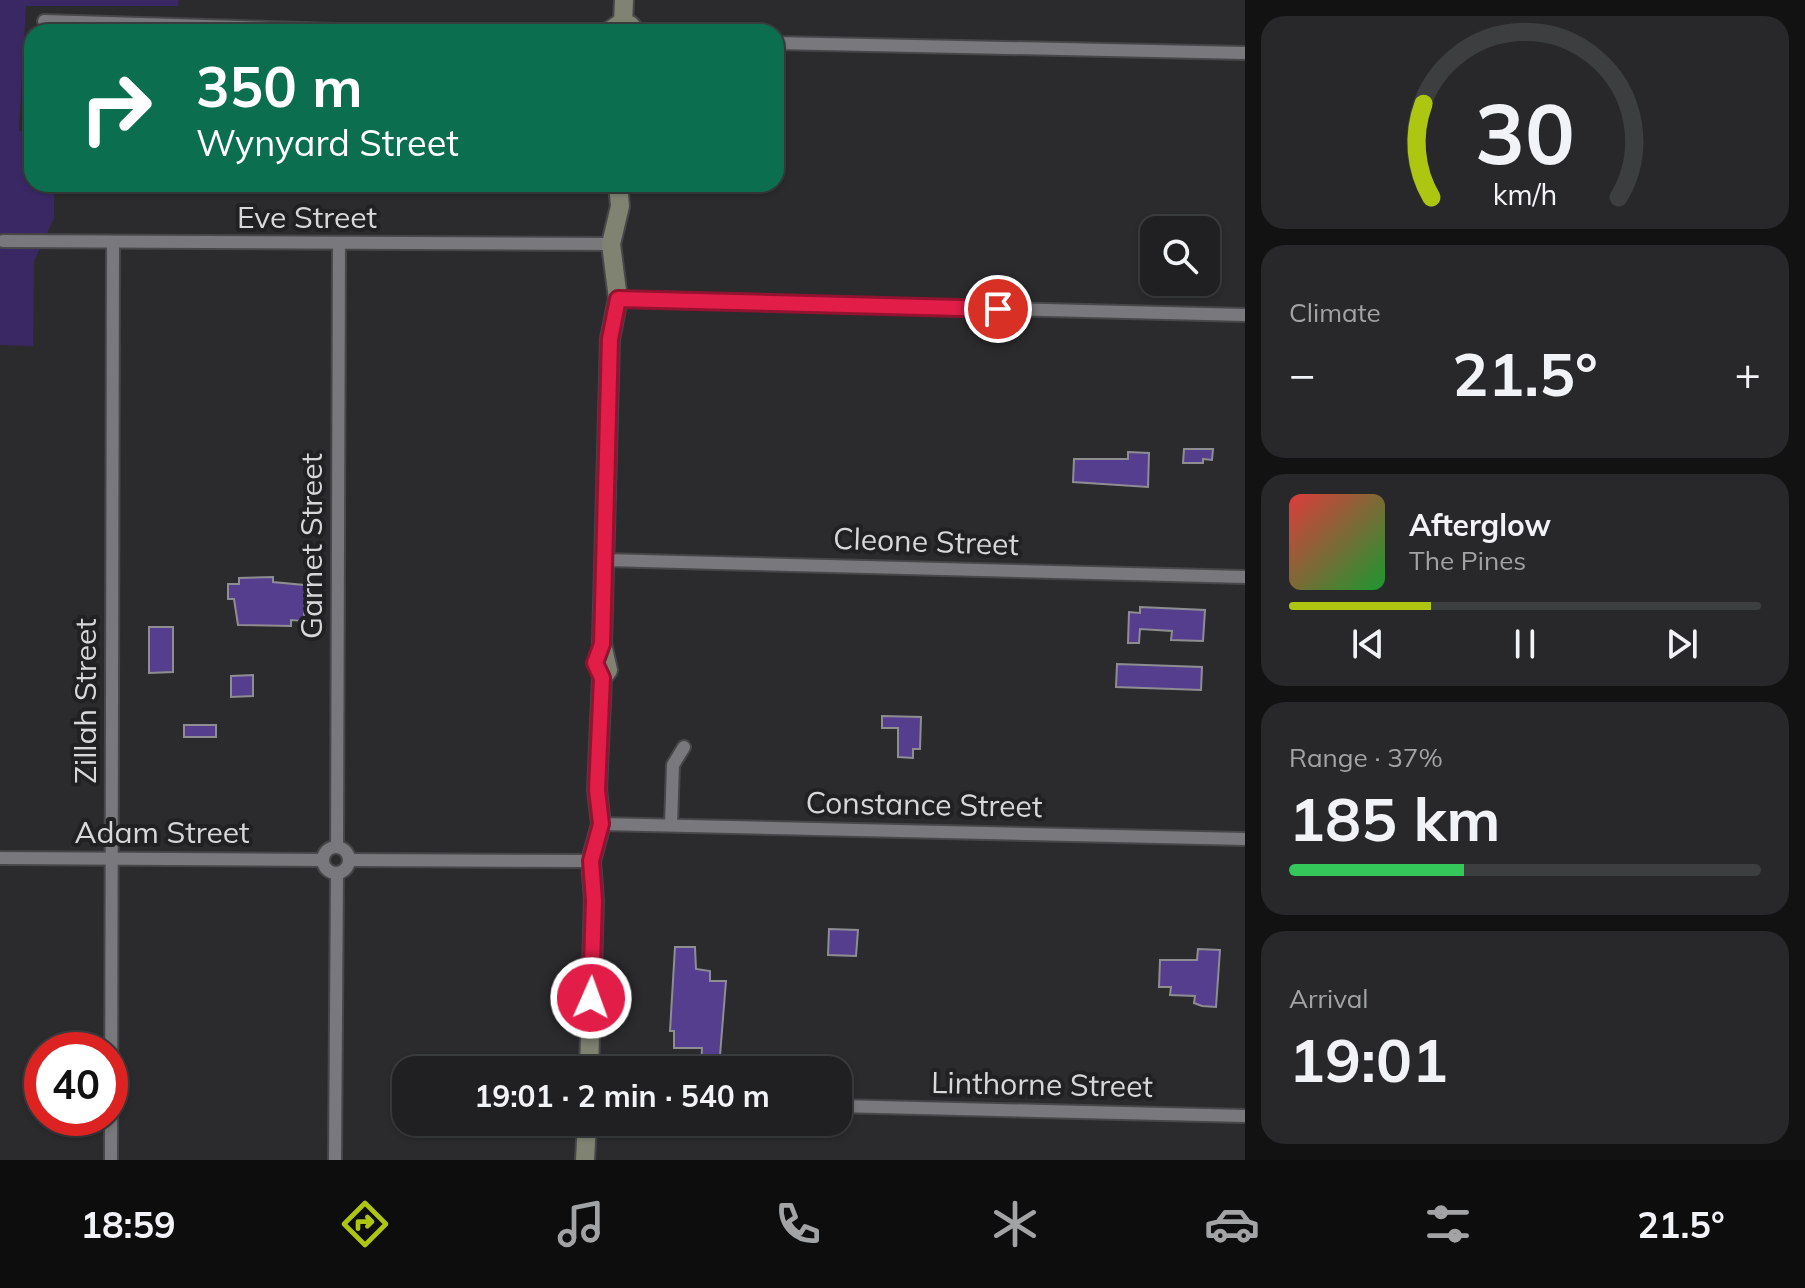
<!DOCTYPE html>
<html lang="en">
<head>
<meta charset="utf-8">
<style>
	:root { --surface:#202022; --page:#28282a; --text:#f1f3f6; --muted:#a2a3a5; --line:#3d3e40; --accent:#acc611 }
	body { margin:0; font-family:Mulish,sans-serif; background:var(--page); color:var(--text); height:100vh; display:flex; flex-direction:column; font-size:30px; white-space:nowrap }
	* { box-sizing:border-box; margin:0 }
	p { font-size:26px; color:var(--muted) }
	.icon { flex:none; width:44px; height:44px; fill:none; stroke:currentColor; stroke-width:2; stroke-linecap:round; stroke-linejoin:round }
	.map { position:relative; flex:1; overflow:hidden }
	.drawer { display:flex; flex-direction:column; gap:16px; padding:16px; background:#121213; width:560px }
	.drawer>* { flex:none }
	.banner { position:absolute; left:24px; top:24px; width:760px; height:168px; border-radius:24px; box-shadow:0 2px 6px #0004,0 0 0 2px var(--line); background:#0b6e4f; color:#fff; overflow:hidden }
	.tools { position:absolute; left:1140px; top:216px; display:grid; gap:16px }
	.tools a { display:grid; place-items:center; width:80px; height:80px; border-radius:16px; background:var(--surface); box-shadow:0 2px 6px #0004,0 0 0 2px var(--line); font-size:40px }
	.speed { position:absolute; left:24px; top:1032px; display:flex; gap:16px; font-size:40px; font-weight:700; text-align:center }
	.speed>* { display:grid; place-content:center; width:104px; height:104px; border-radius:50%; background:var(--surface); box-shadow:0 2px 6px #0004,0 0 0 2px var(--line); line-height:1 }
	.speed .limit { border:12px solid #d22; background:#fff; color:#111 }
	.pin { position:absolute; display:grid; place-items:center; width:68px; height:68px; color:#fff; margin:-34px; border:4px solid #fff; border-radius:50%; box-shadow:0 2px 8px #0007 }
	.me { position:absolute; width:88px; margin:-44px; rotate:2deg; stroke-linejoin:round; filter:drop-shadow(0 0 6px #0008) }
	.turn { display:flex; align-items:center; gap:28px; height:168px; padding:0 40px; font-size:36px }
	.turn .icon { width:104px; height:104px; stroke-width:2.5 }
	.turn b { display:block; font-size:56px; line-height:68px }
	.big { font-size:60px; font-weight:700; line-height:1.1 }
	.drawer .card { flex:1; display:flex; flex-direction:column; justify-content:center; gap:12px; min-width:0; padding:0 28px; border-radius:24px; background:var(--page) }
	.drawer .dial { align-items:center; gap:0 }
	.dial svg { height:208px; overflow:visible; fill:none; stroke:var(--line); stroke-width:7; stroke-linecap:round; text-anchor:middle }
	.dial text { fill:var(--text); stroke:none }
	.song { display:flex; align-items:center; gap:24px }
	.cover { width:96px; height:96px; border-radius:12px; background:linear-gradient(135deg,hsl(0 70% 55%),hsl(130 70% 35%)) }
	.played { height:8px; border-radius:4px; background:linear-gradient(90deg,var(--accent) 30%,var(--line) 30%) }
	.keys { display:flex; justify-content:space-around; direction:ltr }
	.heat { display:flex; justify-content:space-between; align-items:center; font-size:44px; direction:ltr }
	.charge { height:12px; border-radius:6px; background:linear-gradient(90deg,#34c759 37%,var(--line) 0) }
	.trip { position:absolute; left:392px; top:1056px; width:460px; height:80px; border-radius:24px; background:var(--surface); box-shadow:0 2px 6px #0004,0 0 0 2px var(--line); font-weight:700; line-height:80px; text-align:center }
	.tab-bar { display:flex; height:128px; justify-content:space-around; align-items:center; background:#0d0d0e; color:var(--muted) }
	.tab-bar .icon { width:56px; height:56px }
	.tab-bar .current { color:var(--accent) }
	.tab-bar b { font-size:36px; color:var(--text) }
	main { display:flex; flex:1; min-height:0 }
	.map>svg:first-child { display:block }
	.green { fill:#3a2865 }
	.building { fill:#563e8f; stroke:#8e8d92; stroke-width:2 }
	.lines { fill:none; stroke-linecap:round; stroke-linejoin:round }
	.street-casing { stroke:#474649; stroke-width:16 }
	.secondary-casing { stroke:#474649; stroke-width:22 }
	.street { stroke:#79787c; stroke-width:12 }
	.secondary { stroke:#808372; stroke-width:18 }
	.route-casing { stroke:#92132f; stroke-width:20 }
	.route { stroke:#e11d48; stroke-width:14 }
	.labels { text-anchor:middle; stroke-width:8; stroke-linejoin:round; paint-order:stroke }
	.street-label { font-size:30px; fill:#d7d7d9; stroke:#212124 }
</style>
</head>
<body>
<main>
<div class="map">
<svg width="1245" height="1160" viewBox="0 0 1245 1160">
	<rect width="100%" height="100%" fill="#2b2b2e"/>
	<path class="green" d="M 0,0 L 179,0 L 178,6 L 26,6 L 19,131 L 32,132 L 32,184 L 54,184 L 54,218 L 34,261 L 33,346 L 0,345 Z"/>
	<g class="building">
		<path d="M 1184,449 L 1213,449 L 1212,460 L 1203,459 L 1203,463 L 1183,463 Z"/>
		<path d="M 1128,452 L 1149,453 L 1148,487 L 1073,482 L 1074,459 L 1128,459 Z"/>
		<path d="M 273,577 L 273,582 L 304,585 L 304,621 L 291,620 L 291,626 L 238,625 L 234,599 L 228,599 L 228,584 L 239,584 L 239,578 Z"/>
		<path d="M 1140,607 L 1205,610 L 1203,641 L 1171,640 L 1172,631 L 1140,629 L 1139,643 L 1128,643 L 1129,612 L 1140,613 Z"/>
		<path d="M 149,627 L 173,627 L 173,672 L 149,673 Z"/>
		<path d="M 1117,664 L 1202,667 L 1201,690 L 1116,687 Z"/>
		<path d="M 253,675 L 253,696 L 231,697 L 231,676 Z"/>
		<path d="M 882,716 L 921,717 L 920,749 L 913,749 L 913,758 L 898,757 L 898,728 L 882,728 Z"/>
		<rect x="184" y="725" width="32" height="12"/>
		<path d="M 829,929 L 858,930 L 856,956 L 828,955 Z"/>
		<path d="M 675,947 L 695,947 L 696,969 L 710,971 L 710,981 L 726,981 L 719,1068 L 701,1067 L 702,1048 L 674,1048 L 674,1031 L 670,1031 Z"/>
		<path d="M 1198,949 L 1220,950 L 1216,1007 L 1202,1006 L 1194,1003 L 1195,996 L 1170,995 L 1171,987 L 1159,987 L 1160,960 L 1197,960 Z"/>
	</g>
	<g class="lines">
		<g class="street-casing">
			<g id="street">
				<path d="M 44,21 L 399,32"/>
				<path d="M 776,43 L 1245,53"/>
				<path d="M 3,241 L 611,244"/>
				<path d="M 618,299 L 1245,315"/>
				<path d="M 605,560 L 1245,577"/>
				<path d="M 601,824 L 1245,839"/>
				<path d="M 671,825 L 673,765 L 684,747"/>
				<circle cx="336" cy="860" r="13"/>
				<path d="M 337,847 L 339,245"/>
				<path d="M 0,858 L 323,860"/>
				<path d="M 350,860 L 591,861"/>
				<path d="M 838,1106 L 1245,1116"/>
				<path d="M 111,1160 L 113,242"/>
				<path d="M 335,1160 L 337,874"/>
			</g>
		</g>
		<g class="secondary-casing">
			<g id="secondary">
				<path d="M 623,23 L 624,0"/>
				<path d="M 608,32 L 621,23 L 630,25 L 636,32"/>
				<path d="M 589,1070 L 594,900 L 591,861 L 601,824 L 597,790 L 602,678 L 608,670 L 602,644 L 610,339 L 618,299 L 611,244 L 620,206 L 618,184"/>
				<path d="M 585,1160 L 587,1122"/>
			</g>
		</g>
		<use href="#street" class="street"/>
		<use href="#secondary" class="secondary"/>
	</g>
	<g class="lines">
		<g class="route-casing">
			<path id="route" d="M 591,998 L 594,900 L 591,861 L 601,824 L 597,790 L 602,678 L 595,663 L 602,644 L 610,339 L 618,299 L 998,309"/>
		</g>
		<use href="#route" class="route"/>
	</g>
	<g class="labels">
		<g class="street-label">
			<text x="307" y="228">Eve Street</text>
			<text transform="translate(926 542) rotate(2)" y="10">Cleone Street</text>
			<text transform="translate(312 546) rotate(-90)" y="10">Garnet Street</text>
			<text transform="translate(86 701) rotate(-90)" y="10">Zillah Street</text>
			<text transform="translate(924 805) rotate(1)" y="10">Constance Street</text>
			<text x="162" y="843">Adam Street</text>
			<text transform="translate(1042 1085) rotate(1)" y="10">Linthorne Street</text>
		</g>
	</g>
</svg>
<div class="tools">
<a><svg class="icon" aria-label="search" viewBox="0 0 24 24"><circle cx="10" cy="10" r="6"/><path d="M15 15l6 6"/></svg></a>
</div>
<div class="speed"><div class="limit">40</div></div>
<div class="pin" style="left:998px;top:309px;background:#d93025"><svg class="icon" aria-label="arrive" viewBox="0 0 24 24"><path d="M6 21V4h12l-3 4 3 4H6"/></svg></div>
<svg class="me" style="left:591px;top:998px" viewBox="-20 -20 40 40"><circle r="17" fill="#e11d48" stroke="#fff" stroke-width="3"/><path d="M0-11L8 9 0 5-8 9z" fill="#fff"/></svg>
<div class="trip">19:01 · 2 min · 540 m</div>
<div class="banner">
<div class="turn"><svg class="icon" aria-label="right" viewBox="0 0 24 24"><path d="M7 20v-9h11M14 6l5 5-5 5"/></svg><div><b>350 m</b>Wynyard Street</div></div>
</div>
</div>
<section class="drawer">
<div class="card dial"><svg viewBox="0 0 100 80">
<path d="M14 69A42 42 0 1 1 86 69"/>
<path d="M14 69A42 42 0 0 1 11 33" stroke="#acc611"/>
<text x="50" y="56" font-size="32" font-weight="700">30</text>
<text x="50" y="72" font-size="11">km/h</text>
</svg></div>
<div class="card"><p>Climate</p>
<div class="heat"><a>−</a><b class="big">21.5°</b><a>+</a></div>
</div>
<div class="card">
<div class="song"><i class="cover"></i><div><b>Afterglow</b><p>The Pines</p></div></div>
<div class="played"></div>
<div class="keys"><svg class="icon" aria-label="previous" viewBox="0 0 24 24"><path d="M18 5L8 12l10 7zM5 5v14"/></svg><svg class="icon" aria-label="pause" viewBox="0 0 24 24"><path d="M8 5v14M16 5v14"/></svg><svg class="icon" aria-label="next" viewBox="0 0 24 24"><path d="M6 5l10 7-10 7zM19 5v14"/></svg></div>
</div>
<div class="card"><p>Range · 37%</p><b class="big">185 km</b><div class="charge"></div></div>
<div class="card"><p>Arrival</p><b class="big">19:01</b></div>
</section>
</main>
<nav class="tab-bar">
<b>18:59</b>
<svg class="icon current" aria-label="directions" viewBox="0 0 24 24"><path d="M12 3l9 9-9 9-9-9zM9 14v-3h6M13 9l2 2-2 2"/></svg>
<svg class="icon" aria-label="music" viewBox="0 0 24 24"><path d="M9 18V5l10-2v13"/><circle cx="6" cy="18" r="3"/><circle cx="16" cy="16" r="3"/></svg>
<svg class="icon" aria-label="phone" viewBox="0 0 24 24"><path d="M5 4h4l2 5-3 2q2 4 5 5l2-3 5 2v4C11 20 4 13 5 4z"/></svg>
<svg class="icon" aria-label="climate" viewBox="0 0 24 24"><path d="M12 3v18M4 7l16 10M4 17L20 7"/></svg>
<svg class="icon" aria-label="car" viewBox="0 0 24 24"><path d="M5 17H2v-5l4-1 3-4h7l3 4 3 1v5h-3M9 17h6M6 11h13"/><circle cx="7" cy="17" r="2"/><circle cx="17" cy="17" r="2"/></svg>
<svg class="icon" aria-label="filters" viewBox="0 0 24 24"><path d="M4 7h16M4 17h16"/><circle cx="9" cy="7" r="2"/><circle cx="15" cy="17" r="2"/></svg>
<b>21.5°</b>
</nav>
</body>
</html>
